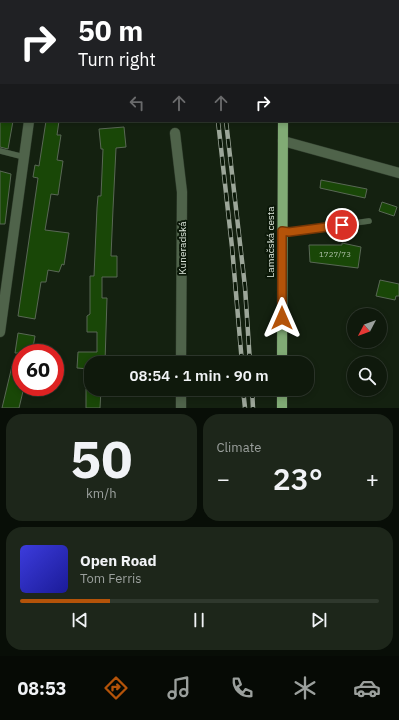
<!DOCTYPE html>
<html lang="en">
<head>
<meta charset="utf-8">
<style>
	:root { --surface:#0f190c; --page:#1d261a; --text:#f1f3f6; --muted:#9ba09d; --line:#2f382d; --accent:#b45309 }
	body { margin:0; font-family:"IBM Plex Sans",sans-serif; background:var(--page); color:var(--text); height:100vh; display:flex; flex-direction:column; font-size:15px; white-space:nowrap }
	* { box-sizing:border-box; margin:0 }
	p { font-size:13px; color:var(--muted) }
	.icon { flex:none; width:22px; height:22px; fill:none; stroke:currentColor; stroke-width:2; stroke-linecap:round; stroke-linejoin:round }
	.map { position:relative; height:408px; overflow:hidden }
	.details { display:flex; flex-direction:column; gap:6px; padding:6px; background:#080e07; flex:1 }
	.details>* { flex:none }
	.top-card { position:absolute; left:0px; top:0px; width:399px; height:122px; box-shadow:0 2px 6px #0003,0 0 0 1px var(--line); background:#202124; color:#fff; overflow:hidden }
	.needle { width:26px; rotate:229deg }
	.controls { position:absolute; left:347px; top:308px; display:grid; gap:8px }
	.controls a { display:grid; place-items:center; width:40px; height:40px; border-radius:50%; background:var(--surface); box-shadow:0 2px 6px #0003,0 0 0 1px var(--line); font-size:20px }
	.speed { position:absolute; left:12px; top:344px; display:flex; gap:8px; font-size:20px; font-weight:700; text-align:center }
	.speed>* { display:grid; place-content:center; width:52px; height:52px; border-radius:50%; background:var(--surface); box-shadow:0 2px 6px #0003,0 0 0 1px var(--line); line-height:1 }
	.speed .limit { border:6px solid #d22; background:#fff; color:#111 }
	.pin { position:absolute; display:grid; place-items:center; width:34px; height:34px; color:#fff; margin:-17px; border:2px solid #fff; border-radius:50%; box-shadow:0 1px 4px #0007 }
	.me { position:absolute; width:44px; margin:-22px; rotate:0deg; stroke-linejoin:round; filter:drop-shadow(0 0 3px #0008) }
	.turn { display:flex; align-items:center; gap:14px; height:84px; padding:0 12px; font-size:18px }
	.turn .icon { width:52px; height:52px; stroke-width:2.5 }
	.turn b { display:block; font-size:28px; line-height:34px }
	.lanes { display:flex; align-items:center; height:38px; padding:0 12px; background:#0003; justify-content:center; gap:20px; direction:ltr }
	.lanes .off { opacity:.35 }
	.big { font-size:30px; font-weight:600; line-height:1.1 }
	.details .tile { flex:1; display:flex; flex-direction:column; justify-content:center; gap:6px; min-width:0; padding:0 14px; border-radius:16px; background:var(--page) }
	.details .dial { align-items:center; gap:0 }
	.dial b { font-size:52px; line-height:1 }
	.song { display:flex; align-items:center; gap:12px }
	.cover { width:48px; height:48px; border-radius:6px; background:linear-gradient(135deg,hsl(240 70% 55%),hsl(240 70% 35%)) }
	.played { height:4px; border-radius:2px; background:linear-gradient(90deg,var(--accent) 25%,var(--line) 25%) }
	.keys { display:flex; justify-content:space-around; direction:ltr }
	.heat { display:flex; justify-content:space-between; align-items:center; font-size:22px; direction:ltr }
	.details .tiles { flex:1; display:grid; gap:6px; grid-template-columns:1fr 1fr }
	.tile:last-child { grid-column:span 2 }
	.trip { position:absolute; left:84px; top:356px; width:230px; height:40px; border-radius:16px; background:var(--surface); box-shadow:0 2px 6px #0003,0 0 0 1px var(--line); font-weight:600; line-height:40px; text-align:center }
	.tab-bar { display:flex; height:64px; justify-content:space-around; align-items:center; background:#060a05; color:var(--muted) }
	.tab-bar .icon { width:28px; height:28px }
	.tab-bar .selected { color:var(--accent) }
	.tab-bar b { font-size:18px; color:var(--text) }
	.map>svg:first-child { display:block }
	.building { fill:#194707; stroke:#596855 }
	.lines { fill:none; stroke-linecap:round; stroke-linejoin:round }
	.service-casing { stroke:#303d2d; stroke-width:6 }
	.minor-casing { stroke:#303d2d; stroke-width:11 }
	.primary-casing { stroke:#303d2d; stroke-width:11 }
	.service { stroke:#4f634a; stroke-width:5.5 }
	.minor { stroke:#4f634a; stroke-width:10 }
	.primary { stroke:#81ab75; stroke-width:10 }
	.rail-casing { stroke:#9ca699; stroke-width:4.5 }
	.rail { stroke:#0b1808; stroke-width:3; stroke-dasharray:9; stroke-linecap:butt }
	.route-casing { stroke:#753606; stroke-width:10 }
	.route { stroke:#b45309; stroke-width:7 }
	.labels { text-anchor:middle; stroke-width:4; stroke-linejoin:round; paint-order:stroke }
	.number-label { font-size:8px; fill:#aec0a8 }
	.street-label { font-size:10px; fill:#dfe8dd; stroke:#0b1808 }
</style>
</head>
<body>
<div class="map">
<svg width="399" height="408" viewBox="0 0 399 408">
	<rect width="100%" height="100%" fill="#142110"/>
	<g class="building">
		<path d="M 0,121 L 13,121 L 8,149 L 0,147 Z"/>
		<path d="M 46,121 L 59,121 L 57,135 L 61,135 L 57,160 L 63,161 L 58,195 L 51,194 L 45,230 L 69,233 L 64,265 L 62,264 L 59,272 L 48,270 L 46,282 L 41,282 L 35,319 L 18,316 L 38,178 L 33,177 L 35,165 L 39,166 Z"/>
		<path d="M 124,127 L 126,147 L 116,148 L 113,209 L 111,256 L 117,256 L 117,277 L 102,277 L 102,298 L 107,298 L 105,362 L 91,362 L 89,369 L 77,368 L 78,352 L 97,352 L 97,332 L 87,332 L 87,316 L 90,314 L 90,276 L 94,276 L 97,208 L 98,196 L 101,196 L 103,149 L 101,149 L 99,129 Z"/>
		<path d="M 0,171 L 11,174 L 5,224 L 0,224 Z"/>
		<path d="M 321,180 L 367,189 L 365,198 L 320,188 Z"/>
		<path d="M 382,202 L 397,207 L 394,216 L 379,211 Z"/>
		<path d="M 342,243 L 361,247 L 358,268 L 310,262 L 309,245 L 342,245 Z"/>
		<path d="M 380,280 L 399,284 L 399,296 L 396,296 L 395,300 L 376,296 Z"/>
		<path d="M 18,333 L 35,336 L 32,353 L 15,353 Z"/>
		<path d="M 12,366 L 21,368 L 21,387 L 24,387 L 19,408 L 2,408 Z"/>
		<path d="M 86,389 L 101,389 L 100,408 L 86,408 Z"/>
	</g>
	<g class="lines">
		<g class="service-casing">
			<g id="service">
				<path d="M 374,0 L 374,1"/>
				<path d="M 397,0 L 397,1"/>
				<path d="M 398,8 L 399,13"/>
				<path d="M 0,72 L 1,72"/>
				<path d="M 398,92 L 399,93"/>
				<path d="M 0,151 L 24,157"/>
				<path d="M 282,231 L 289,232 L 369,221"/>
			</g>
		</g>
		<g class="minor-casing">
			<g id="minor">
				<path d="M 46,1 L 46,0"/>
				<path d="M 175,133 L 182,192 L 181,363"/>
				<path d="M 283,141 L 399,173"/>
				<path d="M 0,332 L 29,121"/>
				<path d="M 181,408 L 181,389"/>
			</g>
		</g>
		<g class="primary-casing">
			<g id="primary">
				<path d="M 278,0 L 278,1"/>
				<path d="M 288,1 L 288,0"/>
				<path d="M 282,363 L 283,121"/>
				<path d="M 282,389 L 282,408"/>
			</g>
		</g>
		<use href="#service" class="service"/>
		<use href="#minor" class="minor"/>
		<use href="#primary" class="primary"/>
		<g class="rail-casing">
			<g id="rail">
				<path d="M 203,0 L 203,1"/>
				<path d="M 211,0 L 211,1"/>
				<path d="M 218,121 L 232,247 L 242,363"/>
				<path d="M 226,121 L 245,287 L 250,363"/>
				<path d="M 243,389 L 245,408"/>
				<path d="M 252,389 L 253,408"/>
			</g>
		</g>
		<use href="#rail" class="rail"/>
	</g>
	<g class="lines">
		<g class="route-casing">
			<path id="route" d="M 282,318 L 282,231 L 289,232 L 342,225"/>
		</g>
		<use href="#route" class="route"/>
	</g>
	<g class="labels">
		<g class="number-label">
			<text x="335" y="257">1727/73</text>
		</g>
		<g class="street-label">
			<text transform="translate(270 242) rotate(-90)" y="4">Lamačská cesta</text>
			<text transform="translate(182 248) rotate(-90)" y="4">Kuneradská</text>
		</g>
	</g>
</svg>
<div class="controls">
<a><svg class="needle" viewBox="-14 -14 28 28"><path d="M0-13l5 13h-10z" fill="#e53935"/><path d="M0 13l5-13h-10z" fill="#9ba09d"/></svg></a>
<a><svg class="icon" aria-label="search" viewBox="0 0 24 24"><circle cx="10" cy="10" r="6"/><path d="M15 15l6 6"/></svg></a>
</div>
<div class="speed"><div class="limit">60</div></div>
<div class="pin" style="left:342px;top:225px;background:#d93025"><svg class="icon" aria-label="arrive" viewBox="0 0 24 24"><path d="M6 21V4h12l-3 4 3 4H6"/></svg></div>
<svg class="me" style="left:282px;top:318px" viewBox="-20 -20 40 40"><path d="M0-17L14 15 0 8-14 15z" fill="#b45309" stroke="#fff" stroke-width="4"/></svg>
<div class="trip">08:54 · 1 min · 90 m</div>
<div class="top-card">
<div class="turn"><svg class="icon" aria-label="right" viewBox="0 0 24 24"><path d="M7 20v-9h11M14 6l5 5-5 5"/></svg><div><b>50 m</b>Turn right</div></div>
<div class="lanes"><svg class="icon off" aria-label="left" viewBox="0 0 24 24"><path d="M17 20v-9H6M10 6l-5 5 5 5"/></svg><svg class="icon off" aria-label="ahead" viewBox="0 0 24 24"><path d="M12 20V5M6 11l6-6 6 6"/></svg><svg class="icon off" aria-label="ahead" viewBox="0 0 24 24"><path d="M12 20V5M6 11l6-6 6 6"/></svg><svg class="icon" aria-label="right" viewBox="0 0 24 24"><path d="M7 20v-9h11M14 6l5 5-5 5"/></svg></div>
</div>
</div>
<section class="details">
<div class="tiles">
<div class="tile dial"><b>50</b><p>km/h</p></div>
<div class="tile"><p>Climate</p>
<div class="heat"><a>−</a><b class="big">23°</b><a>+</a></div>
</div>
<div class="tile">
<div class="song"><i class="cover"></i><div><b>Open Road</b><p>Tom Ferris</p></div></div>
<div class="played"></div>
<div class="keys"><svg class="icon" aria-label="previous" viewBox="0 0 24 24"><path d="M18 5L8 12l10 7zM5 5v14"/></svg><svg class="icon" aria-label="pause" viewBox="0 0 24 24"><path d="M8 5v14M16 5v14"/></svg><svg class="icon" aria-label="next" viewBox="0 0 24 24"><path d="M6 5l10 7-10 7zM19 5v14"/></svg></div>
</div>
</div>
</section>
<nav class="tab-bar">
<b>08:53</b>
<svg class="icon selected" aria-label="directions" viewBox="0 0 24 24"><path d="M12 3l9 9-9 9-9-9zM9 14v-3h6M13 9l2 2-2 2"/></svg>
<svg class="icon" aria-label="music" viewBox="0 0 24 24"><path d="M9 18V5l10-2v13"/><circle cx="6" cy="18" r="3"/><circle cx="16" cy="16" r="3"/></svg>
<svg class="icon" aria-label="phone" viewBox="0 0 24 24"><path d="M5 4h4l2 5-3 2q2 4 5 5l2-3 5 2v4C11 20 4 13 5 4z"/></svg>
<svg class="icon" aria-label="climate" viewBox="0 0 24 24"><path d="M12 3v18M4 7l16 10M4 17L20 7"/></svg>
<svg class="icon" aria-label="car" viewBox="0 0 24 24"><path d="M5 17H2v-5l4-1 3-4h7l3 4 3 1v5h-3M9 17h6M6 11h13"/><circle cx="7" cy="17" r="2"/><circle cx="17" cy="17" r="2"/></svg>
</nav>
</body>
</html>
